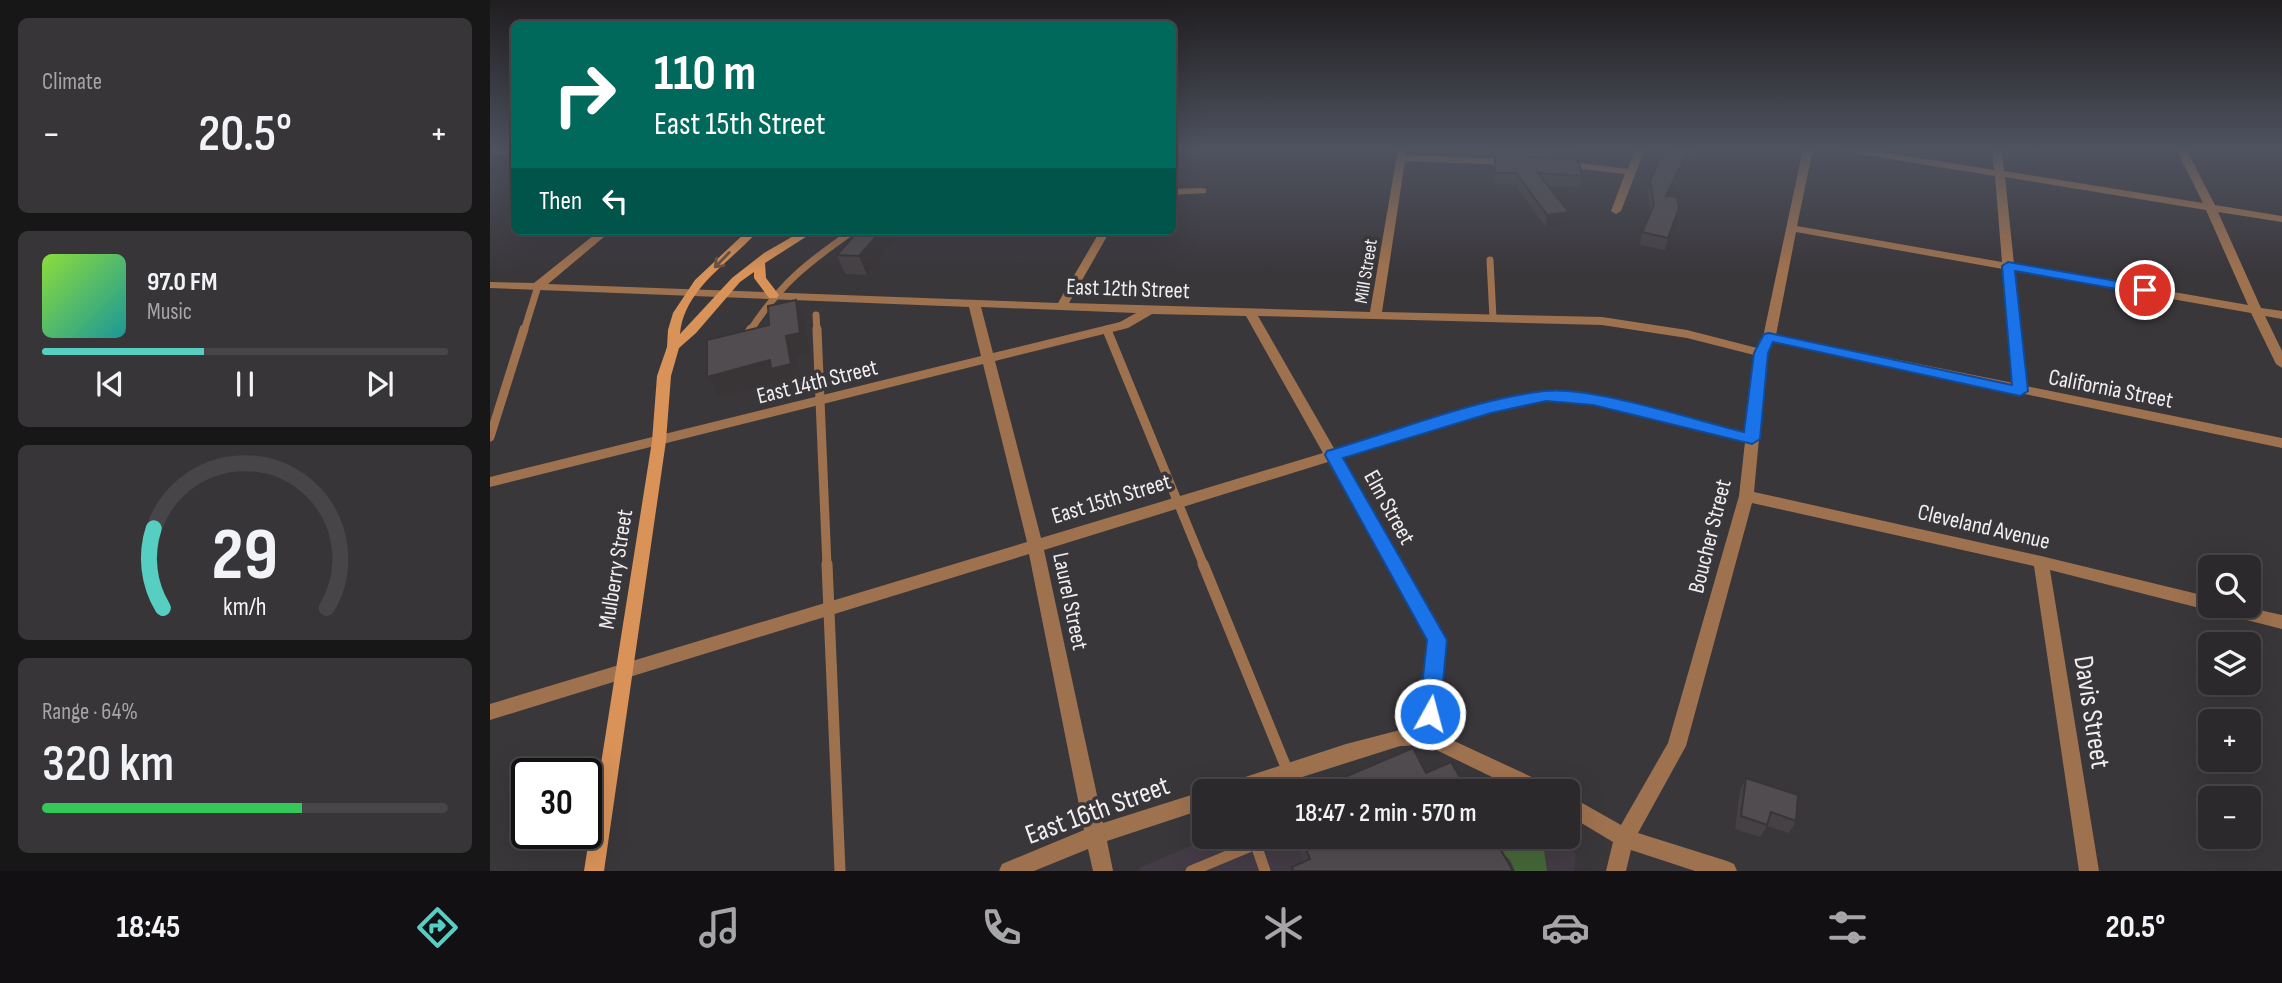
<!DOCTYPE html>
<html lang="en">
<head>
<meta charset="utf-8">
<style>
	:root { --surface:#2c292c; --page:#383538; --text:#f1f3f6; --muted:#a6a6a9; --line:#484548; --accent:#57cec2 }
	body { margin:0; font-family:"Sofia Sans Condensed",sans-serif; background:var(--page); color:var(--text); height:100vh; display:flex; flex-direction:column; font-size:26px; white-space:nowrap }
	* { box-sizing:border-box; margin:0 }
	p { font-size:23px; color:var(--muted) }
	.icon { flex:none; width:38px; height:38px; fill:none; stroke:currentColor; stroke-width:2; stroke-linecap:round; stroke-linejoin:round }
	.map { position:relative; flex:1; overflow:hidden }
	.sheet { display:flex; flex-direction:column; gap:18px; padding:18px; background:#181718; width:490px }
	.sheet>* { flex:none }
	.banner { position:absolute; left:21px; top:21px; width:665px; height:214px; border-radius:10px; box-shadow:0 7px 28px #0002,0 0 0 2px var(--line); background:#00695c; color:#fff; overflow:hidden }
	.tools { position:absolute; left:1708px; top:555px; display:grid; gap:14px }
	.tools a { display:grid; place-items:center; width:63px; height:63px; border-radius:10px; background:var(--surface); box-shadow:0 7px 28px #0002,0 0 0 2px var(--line); font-size:35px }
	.speed { position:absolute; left:21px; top:758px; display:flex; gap:14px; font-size:35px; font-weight:700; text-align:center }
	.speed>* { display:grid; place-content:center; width:91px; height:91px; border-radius:50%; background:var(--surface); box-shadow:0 7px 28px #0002,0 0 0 2px var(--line); line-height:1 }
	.speed .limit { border:4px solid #111; border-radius:10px; background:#fff; color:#111 }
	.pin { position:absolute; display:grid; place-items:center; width:60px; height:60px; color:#fff; margin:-30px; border:4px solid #fff; border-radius:50%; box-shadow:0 2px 7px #0007 }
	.me { position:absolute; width:77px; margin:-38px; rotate:7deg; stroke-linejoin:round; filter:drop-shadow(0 0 5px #0008) }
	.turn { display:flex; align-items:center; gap:24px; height:147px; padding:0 28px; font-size:32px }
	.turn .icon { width:91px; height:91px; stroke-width:2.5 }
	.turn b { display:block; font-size:49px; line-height:60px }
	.then { display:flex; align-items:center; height:66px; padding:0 28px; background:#0003; gap:14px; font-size:26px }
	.big { font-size:52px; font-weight:600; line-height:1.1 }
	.sheet .tile { flex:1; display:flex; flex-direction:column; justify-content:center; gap:10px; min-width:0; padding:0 24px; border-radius:10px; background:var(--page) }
	.sheet .dial { align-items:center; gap:0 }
	.dial svg { height:182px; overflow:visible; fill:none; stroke:var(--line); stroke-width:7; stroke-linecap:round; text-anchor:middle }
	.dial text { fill:var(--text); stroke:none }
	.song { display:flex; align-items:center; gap:21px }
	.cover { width:84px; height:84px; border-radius:10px; background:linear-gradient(135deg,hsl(90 70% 55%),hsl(180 70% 35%)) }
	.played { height:7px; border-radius:4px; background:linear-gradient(90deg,var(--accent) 40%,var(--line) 40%) }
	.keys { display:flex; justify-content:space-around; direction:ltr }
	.heat { display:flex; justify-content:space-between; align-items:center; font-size:38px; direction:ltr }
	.charge { height:10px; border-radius:5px; background:linear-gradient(90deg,#34c759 64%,var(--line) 0) }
	.trip { position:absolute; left:702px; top:779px; width:388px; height:70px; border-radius:10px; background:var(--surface); box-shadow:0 7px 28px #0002,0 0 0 2px var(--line); font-weight:600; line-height:70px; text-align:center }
	.menu { display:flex; height:112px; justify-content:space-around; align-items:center; background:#121012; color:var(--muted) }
	.menu .icon { width:49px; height:49px }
	.menu .on { color:var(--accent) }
	.menu b { font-size:32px; color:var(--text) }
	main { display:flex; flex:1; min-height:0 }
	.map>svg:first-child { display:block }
	.built { fill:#433b45 }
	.green { fill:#456739 }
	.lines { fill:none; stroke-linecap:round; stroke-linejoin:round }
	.lane-far2 { stroke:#9f724f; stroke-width:7 }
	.lane-far1 { stroke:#9f724f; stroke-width:9 }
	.lane { stroke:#9f724f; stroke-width:11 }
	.street { fill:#9f724f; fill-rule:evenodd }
	.secondary { fill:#d99258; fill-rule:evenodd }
	.wall { fill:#464144 }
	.shaded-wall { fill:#393537 }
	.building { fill:#514c4f; stroke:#393537; stroke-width:2 }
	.oneway { stroke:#6a5244 }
	.route { fill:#1a73e8; stroke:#114b97; stroke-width:2 }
	.labels { text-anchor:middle; stroke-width:7; stroke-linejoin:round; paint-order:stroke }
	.far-street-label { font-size:19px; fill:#f0eef0; stroke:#3a373b }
	.street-label { font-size:23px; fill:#f0eef0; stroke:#3a373b }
	.near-street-label { font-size:28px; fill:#f0eef0; stroke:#3a373b }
</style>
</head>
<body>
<main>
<section class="sheet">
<div class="tile"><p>Climate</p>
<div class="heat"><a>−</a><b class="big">20.5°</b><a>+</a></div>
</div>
<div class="tile">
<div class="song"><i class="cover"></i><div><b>97.0 FM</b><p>Music</p></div></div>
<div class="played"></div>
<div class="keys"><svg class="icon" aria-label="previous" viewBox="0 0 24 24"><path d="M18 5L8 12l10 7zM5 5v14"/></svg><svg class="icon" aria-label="pause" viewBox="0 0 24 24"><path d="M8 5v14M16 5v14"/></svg><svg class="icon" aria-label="next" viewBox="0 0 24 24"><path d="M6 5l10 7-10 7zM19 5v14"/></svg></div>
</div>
<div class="tile dial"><svg viewBox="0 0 100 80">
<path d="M14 69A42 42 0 1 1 86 69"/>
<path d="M14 69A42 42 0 0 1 10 34" stroke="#57cec2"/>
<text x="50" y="56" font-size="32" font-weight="700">29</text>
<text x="50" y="72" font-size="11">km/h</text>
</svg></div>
<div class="tile"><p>Range · 64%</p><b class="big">320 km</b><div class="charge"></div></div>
</section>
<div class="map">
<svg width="1792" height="871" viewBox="0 0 1792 871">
	<rect width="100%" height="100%" fill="#3a373b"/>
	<path class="built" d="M 724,836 L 1066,836 L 1076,842 L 1086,854 L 1084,871 L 650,871 L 649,868 Z"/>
	<path class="green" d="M 1037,837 L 1054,850 L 1057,871 L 1025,871 L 1020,860 L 1013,854 L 1012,845 L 1016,847 L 1017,838 Z"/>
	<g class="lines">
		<g class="lane-far2">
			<path d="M 0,150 L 24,150"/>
			<path d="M 1000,260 L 1003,318"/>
			<path d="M 326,315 L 327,331"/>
			<path d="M 34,331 L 48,286"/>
			<path d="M 260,331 C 291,283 317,263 363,231"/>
		</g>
		<g class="lane-far1">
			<path d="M 327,329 L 337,566"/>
			<path d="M 617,330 L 714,566"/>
			<path d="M 255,338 L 261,329"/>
			<path d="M 0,437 L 34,329"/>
		</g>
		<g class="lane">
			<path d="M 337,564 L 350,871"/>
			<path d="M 713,564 L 798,772"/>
			<path d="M 763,836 L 775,871"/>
			<path d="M 701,871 L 766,844"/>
		</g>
		<g class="street">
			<path d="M 908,149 L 916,149 L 916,155 L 1021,159 L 1026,162 L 1021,165 L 915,161 L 892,312 L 1112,317 L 1197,330 L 1267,348 L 1273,337 L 1313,149 L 1323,149 L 1307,226 L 1512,262 L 1505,176 L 1357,152 L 1352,149 L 1374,149 L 1504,170 L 1502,149 L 1512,149 L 1514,171 L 1713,203 L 1686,149 L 1696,149 L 1725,205 L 1792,216 L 1792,222 L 1728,212 L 1771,308 L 1792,311 L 1792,319 L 1775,316 L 1792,351 L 1792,368 L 1786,364 L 1761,313 L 1524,271 L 1536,386 L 1792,438 L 1792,448 L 1535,394 L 1530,395 L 1524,392 L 1283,342 L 1277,353 L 1264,492 L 1551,556 L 1720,597 L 1720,606 L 1751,606 L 1792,615 L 1792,629 L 1560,570 L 1609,871 L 1589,871 L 1544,566 L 1262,503 L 1196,746 L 1148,833 L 1237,861 L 1244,864 L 1247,871 L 1205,871 L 1141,850 L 1136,871 L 1116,871 L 1123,842 L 1078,815 L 1078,795 L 1131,825 L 1178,743 L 1249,496 L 1255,442 L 1103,404 L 1056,400 L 1001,412 L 850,458 L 956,640 L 947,733 L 1059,785 L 1062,791 L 1031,791 L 936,745 L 910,746 L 768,791 L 730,791 L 733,785 L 740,782 L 856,744 L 910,730 L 929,729 L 938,640 L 838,462 L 554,550 L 613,823 L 714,791 L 715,791 L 714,809 L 617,841 L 623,871 L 603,871 L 598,849 L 544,871 L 509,871 L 512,864 L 594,830 L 539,554 L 0,720 L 0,704 L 537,542 L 493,364 L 0,487 L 0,477 L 491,356 L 479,307 L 0,288 L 0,282 L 44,283 L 109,231 L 121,231 L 58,284 L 568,303 L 610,231 L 620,231 L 579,303 L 880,312 ZM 1515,177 L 1716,210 L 1758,305 L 1524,264 ZM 1306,232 L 1513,269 L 1523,383 L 1286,335 ZM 491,307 L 646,313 L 630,322 L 503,353 ZM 662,314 L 756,316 L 833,453 L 551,538 L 505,361 L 638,328 ZM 768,316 L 1112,325 L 1197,338 L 1264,355 L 1256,433 L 1103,396 L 1056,392 L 994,405 L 845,450 Z"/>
			<path d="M 1145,149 L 1155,149 L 1131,211 L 1126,214 L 1121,211 L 1135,174 L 1073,167 L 1068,164 L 1073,161 L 1138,169 Z"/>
			<path d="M 712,188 L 716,189 L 716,193 L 682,195 L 682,189 Z"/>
		</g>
		<path class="secondary" d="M 257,231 L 268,231 C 241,262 194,288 190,334 L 242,278 L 274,253 L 312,231 L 325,231 L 275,263 L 276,278 L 289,295 L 287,298 L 279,298 L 264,278 L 264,272 L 250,282 L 206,333 L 189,348 L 181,376 L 176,441 L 114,871 L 94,871 L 162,441 L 167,376 L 177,347 L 178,330 L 183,313 L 205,280 Z"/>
	</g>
	<g class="wall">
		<path d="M 1004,149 L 1086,149 L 1084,159 L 1092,176 L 1090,187 L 1058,186 L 1079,212 L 1077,224 L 1056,227 L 1025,185 L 1004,184 Z"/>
		<path d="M 1187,149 L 1207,149 L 1203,163 L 1196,162 L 1179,196 L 1189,208 L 1187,220 L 1175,250 L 1150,245 L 1152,232 L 1161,213 L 1157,192 L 1160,181 L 1185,156 Z"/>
		<path d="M 368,231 L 377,275 L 355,274 L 347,255 Z"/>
		<path d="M 1256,778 L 1306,821 L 1299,833 L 1277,826 L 1270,837 L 1245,829 L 1250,790 Z"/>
		<path d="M 804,836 L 1003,836 L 1023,871 L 802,871 L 802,867 L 814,861 Z"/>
	</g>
	<g class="shaded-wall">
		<path d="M 1097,149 L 1102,149 L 1096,158 Z"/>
		<path d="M 1198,150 L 1196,162 L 1174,208 L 1176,196 Z"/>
		<path d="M 1189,208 L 1187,220 L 1175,250 L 1178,238 Z"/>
		<path d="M 1079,212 L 1077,224 L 1056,227 L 1057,215 Z"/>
		<path d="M 391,231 L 413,231 L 377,275 L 369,256 Z"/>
		<path d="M 306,300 L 315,319 L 319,352 L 306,356 L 311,383 L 292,388 L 288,381 L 228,397 L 217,377 L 296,336 Z"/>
	</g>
	<g class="building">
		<path d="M 1187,149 L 1206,149 L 1205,151 L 1198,150 L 1176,196 L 1187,197 L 1189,208 L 1178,238 L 1152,232 L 1164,205 L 1160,181 L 1173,153 L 1185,156 Z"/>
		<path d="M 1005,156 L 1088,159 L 1092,176 L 1048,173 L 1079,212 L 1057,215 L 1026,173 L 1005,173 Z"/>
		<path d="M 368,231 L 391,231 L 369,256 L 347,255 Z"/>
		<path d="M 306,300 L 310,333 L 296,336 L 301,364 L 281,369 L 280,360 L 217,377 L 217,340 L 279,325 L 278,306 Z"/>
		<path d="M 923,748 L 936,773 L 961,762 L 978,791 L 822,791 Z"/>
		<path d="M 1256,778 L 1308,795 L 1306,821 L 1281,812 L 1277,825 L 1251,816 Z"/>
		<path d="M 810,836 L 1003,836 L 1023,871 L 803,871 L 802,867 L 820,859 Z"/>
	</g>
	<defs><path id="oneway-shaft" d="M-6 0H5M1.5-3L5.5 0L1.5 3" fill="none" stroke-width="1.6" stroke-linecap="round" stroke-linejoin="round" transform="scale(1.75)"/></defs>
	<use class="oneway" href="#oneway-shaft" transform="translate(232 260) rotate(134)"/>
	<linearGradient id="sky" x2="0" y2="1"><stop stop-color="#201e20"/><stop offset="0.55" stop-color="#4f5360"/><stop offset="1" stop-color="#4f5360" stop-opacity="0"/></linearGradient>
	<rect width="1792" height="271" fill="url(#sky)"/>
	<path class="route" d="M 1518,262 L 1655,286 L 1661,290 L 1655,294 L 1525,271 L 1538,391 L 1530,396 L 1283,342 L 1278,353 L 1270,439 L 1262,444 L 1103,405 L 1056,401 L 1001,413 L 853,458 L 957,640 L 950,714 L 947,721 L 940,723 L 932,721 L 929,714 L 937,640 L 835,455 L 837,451 C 903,432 988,398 1055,391 C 1103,386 1204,420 1254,432 L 1264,353 L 1274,334 L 1279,333 L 1522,385 L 1512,266 Z"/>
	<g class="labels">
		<g class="far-street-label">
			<text transform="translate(875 271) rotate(-81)" y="7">Mill Street</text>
		</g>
		<g class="street-label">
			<text transform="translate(638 288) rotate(2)" y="8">East 12th Street</text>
			<text transform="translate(327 381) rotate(-14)" y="8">East 14th Street</text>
			<text transform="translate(1621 388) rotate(11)" y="8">California Street</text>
			<text transform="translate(621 498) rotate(-17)" y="8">East 15th Street</text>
			<text transform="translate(900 507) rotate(61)" y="8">Elm Street</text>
			<text transform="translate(1494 526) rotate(13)" y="8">Cleveland Avenue</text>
			<text transform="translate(1219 536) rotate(-76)" y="8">Boucher Street</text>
			<text transform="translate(125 569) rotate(-81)" y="8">Mulberry Street</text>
			<text transform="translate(581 601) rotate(78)" y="8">Laurel Street</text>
		</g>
		<g class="near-street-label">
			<text transform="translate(1603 712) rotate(81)" y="10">Davis Street</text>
			<text transform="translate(607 809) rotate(-20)" y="10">East 16th Street</text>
		</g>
	</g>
</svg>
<div class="tools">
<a><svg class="icon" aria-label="search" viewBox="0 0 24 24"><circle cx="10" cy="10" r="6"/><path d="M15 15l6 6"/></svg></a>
<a><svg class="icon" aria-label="layers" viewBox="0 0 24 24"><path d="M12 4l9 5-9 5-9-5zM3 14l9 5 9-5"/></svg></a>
<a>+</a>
<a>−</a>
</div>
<div class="speed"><div class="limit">30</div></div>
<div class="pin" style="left:1655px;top:290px;background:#d93025"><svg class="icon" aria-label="arrive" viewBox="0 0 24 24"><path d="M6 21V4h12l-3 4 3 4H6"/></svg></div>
<svg class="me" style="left:940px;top:714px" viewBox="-20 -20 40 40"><circle r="17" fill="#1a73e8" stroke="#fff" stroke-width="3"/><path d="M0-11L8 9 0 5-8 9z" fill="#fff"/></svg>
<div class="trip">18:47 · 2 min · 570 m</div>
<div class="banner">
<div class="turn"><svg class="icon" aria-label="right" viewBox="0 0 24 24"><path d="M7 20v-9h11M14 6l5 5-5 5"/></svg><div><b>110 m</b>East 15th Street</div></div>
<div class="then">Then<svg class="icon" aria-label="left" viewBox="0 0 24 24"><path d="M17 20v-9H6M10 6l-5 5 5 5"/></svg></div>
</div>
</div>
</main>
<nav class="menu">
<b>18:45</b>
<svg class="icon on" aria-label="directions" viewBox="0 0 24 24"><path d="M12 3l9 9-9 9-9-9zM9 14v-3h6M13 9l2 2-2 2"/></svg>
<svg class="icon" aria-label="music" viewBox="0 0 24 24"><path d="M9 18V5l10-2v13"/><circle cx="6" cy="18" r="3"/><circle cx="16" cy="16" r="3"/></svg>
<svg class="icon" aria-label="phone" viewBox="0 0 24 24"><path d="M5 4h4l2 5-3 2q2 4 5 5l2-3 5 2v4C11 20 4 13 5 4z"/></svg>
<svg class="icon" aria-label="climate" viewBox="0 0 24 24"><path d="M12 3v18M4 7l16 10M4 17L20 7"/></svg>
<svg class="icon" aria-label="car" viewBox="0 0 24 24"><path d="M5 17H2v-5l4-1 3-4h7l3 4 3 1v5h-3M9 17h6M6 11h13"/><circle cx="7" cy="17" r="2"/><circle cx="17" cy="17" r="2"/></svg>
<svg class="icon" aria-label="filters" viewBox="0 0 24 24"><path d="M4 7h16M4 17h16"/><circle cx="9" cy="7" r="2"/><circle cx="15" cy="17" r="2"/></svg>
<b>20.5°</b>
</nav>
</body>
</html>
